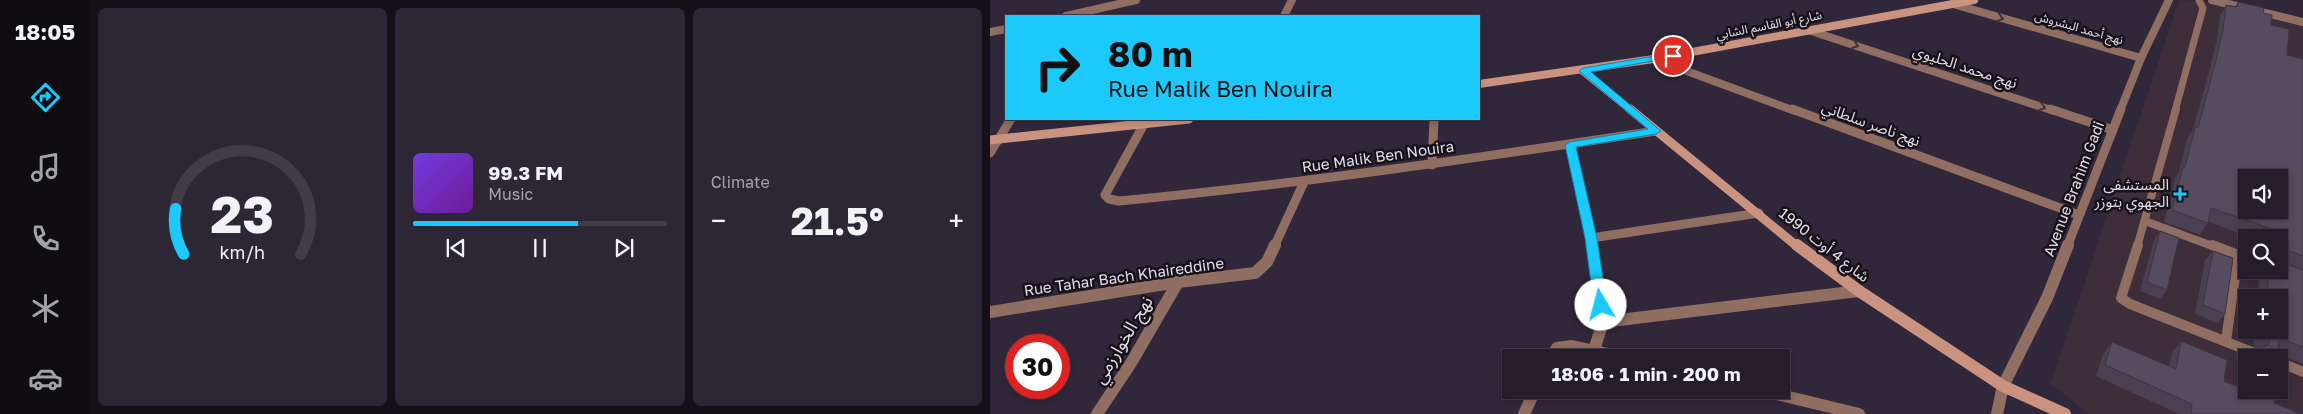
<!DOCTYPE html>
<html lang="en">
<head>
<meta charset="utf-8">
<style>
	:root { --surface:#251d2c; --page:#2d2634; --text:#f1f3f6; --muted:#a3a2a9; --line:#423b48; --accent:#1cc9fc }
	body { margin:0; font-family:"Golos Text","Noto Sans Arabic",sans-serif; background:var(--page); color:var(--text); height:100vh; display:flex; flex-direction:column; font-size:19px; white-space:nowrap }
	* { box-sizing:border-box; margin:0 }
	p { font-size:16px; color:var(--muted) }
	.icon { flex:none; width:28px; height:28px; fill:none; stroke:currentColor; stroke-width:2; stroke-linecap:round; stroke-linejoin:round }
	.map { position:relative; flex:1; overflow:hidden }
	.panel { display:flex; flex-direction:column; gap:8px; padding:8px; background:#141018; width:900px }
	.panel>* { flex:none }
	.guide { position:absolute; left:15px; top:15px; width:475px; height:105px; border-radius:0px; box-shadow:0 2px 8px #0003,0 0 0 1px var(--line); background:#1cc9fc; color:#111; overflow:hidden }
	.fabs { position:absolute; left:1248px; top:169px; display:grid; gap:10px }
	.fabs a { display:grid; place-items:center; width:50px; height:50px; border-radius:0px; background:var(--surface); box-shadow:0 2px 8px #0003,0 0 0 1px var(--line); font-size:25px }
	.speed { position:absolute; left:15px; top:334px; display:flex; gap:10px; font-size:25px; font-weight:700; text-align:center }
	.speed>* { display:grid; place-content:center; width:65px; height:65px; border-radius:50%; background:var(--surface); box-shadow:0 2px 8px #0003,0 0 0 1px var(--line); line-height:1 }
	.speed .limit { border:8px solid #d22; background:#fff; color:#111 }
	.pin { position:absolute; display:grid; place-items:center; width:42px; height:42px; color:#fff; margin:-21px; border:2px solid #fff; border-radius:50%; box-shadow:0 1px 5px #0007 }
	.me { position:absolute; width:55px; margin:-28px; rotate:352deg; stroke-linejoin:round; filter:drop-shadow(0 0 4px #0008) }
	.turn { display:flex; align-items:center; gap:18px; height:105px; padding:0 20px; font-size:22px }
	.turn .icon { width:65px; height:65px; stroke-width:2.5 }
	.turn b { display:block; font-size:35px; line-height:42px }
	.big { font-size:38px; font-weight:700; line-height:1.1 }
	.panel .widget { flex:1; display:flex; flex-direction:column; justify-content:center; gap:8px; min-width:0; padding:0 18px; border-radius:8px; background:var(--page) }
	.panel .dial { align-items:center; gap:0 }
	.dial svg { height:130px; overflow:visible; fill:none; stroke:var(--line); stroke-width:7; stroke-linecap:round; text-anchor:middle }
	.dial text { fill:var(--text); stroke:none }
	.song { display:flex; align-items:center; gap:15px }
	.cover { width:60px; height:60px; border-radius:8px; background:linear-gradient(135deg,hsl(260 70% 55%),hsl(280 70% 35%)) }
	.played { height:5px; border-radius:2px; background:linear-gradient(90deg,var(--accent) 65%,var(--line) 65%) }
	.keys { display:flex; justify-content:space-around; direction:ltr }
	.heat { display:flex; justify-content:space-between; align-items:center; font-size:28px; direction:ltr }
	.panel .tiles { flex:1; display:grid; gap:8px; grid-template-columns:repeat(3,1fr) }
	.trip { position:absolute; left:512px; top:349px; width:288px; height:50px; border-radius:0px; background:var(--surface); box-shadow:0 2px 8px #0003,0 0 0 1px var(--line); font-weight:700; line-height:50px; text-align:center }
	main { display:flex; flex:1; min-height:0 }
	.tab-bar { display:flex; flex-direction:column; width:90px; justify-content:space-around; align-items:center; background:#0f0c12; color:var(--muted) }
	.tab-bar .icon { width:35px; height:35px }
	.tab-bar .on { color:var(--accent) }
	.tab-bar b { font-size:22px; color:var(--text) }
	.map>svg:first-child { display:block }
	.medical { fill:#3d2e3a; fill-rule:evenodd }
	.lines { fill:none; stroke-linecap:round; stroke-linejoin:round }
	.lane-far2 { stroke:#906e62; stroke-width:7 }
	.lane-far1 { stroke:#906e62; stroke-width:8 }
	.lane { stroke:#906e62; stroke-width:10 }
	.street-far2 { stroke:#906e62; stroke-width:8 }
	.street-far1 { stroke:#906e62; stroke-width:9 }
	.street { stroke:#906e62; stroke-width:12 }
	.secondary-far2 { stroke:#c9937f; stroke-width:8 }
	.secondary-far1 { stroke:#c9937f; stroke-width:9 }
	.secondary { stroke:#c9937f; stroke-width:12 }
	.wall { fill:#4a4052 }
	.shaded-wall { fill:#3c3442 }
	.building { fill:#564b5f; stroke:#3c3442; fill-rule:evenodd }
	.oneway { stroke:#413233 }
	.route { fill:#1cc9fc; stroke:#1283a4 }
	.poi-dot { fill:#1cc9fc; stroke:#17121a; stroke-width:2 }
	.labels { text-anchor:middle; stroke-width:5; stroke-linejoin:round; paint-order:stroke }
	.far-street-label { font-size:12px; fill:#e3dce9; stroke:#17121a }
	.street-label { font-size:15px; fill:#e3dce9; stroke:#17121a }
	.poi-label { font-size:15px; fill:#e3dce9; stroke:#17121a; text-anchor:end }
	.near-street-label { font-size:18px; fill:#e3dce9; stroke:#17121a }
</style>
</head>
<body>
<main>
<nav class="tab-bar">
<b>18:05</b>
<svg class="icon on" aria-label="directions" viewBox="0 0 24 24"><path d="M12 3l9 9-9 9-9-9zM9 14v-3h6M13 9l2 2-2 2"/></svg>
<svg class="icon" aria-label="music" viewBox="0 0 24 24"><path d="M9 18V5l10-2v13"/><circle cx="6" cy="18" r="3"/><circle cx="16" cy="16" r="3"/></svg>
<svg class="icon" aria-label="phone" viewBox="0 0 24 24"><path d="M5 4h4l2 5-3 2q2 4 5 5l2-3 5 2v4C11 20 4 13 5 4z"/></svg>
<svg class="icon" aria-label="climate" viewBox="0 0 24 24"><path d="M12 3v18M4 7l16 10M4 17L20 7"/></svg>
<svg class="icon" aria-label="car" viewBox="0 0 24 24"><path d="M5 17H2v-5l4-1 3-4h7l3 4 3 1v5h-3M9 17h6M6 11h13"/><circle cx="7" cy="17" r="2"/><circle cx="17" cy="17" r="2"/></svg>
</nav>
<section class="panel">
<div class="tiles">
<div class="widget dial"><svg viewBox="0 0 100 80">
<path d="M14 69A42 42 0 1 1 86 69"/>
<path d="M14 69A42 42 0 0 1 9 41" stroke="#1cc9fc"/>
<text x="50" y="56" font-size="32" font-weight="700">23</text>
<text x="50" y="72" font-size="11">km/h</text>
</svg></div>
<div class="widget">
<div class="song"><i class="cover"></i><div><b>99.3 FM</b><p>Music</p></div></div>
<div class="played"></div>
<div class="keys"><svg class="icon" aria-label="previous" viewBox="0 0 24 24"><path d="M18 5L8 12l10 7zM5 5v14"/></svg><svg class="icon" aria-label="pause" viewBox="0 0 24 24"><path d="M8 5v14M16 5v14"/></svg><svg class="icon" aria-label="next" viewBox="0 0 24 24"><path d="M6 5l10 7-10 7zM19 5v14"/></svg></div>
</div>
<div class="widget"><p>Climate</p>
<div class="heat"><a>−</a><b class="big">21.5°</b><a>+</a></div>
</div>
</div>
</section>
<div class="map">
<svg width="1313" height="414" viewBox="0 0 1313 414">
	<rect width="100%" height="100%" fill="#31273a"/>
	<path class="medical" d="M 1189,0 L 1222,3 L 1313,25 L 1313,414 L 1099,414 L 1061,384 ZM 1256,178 L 1289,178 L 1289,210 L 1256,210 ZM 1256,238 L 1289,238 L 1289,270 L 1256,270 ZM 1256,298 L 1289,298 L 1289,330 L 1256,330 ZM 1256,358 L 1289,358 L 1289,390 L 1256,390 Z"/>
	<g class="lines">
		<path class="lane-far2" d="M 1185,111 L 1213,8 L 1209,0"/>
		<g class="lane-far1">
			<path d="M 1155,221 L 1225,247"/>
			<path d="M 1147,247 L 1186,109"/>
		</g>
		<g class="lane">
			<path d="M 1148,245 L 1131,298 L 1140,304 L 1262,352"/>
			<path d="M 1222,245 L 1256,258"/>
			<path d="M 1236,341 L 1248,255"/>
			<path d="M 1289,362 L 1313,372"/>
		</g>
		<g class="street-far2">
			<path d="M 1222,0 L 1313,22"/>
			<path d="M 963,4 L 1151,58"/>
			<path d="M 76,16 L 146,0"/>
			<path d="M 294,16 L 302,0"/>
			<path d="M 818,30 L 1064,111"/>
			<path d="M 0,32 L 16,29"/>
			<path d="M 664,59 L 805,111"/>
			<path d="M 1130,111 L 1151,58 L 1179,0"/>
		</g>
		<g class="street-far1">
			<path d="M 802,109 L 1089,215"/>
			<path d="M 1060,109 L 1123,130"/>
			<path d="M 154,124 L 115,195 L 119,199 L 129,201 C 309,184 487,158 666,131"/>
			<path d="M 580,145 L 602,247"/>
			<path d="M 0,153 L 21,119"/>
			<path d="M 442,165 L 444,119"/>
			<path d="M 601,238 L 769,213"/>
			<path d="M 284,247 L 314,182"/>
			<path d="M 1077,247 L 1131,109"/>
		</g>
		<g class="street">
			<path d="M 602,245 L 613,322 L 604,350"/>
			<path d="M 0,312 L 188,282 L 265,273 L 277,262 L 285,245"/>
			<path d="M 613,322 L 869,291"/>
			<path d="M 560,358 L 567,348 L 582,346 L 636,358"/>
			<path d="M 770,390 L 869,414"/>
			<path d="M 107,414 L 141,363 L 188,282"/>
			<path d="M 534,414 L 545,390"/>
			<path d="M 1007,414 L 1013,386 L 1057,298 L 1078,245"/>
		</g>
		<g class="secondary-far2">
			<path d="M 593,71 L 642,111"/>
			<path d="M 489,84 L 664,59 L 984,0"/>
		</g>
		<g class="secondary-far1">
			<path d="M 640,109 L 808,247"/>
			<path d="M 0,140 L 199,119"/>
		</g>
		<path class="secondary" d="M 807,245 L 869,291 L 1013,386 L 1075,414"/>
	</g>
	<g class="wall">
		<path d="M 1248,2 L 1273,13 L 1281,25 L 1297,55 L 1313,59 L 1313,364 L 1288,354 L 1288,358 L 1263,358 L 1269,351 L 1263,345 L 1264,330 L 1289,330 L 1289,298 L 1267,298 L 1270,270 L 1289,270 L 1289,238 L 1263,238 L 1218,222 L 1210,235 L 1174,222 L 1185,178 L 1189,172 L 1197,139 L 1203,129 L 1217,79 L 1227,40 L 1230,16 L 1236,5 L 1245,7 Z"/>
		<path d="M 1170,231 L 1177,290 L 1170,299 L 1150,291 L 1164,240 Z"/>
		<path d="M 1223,251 L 1235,314 L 1227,323 L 1205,314 L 1215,260 Z"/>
		<path d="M 1191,341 L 1234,381 L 1258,392 L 1259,390 L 1285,390 L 1284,403 L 1311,414 L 1189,414 L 1106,376 L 1113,354 L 1122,342 L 1179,366 L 1182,353 Z"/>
	</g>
	<path class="shaded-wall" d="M 1300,251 L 1290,263 L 1289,259 L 1294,252 Z"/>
	<g class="building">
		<path d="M 1248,2 L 1274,8 L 1273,13 L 1282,15 L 1281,25 L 1299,29 L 1297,55 L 1313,59 L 1313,256 L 1300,251 L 1294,252 L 1292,256 L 1296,264 L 1313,270 L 1313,347 L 1289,338 L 1288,358 L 1272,358 L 1273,347 L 1278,345 L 1280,340 L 1274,333 L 1275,330 L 1289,330 L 1289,298 L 1277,298 L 1279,270 L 1289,270 L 1289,238 L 1283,238 L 1285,230 L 1221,208 L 1218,223 L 1182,210 L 1193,167 L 1195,167 L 1205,127 L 1208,128 L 1224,68 L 1233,30 L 1236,5 L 1247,7 ZM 1256,178 L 1289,178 L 1289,210 L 1256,210 Z"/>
		<path d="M 1170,231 L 1189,238 L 1177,290 L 1157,282 Z"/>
		<path d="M 1223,251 L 1243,258 L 1235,314 L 1213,305 Z"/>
		<path d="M 1191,341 L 1237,360 L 1234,381 L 1269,396 L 1269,390 L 1285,390 L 1284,403 L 1311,414 L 1201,414 L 1202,404 L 1115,365 L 1122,342 L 1186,369 Z"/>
	</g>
	<defs><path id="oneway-chevron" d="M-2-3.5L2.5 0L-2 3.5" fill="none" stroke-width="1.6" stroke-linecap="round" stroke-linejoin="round" transform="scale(1.25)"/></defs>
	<g class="oneway">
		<use href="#oneway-chevron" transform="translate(1010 18) rotate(16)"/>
		<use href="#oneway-chevron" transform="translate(865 45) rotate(18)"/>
		<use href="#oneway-chevron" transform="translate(1052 107) rotate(18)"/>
	</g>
	<path class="route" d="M 683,53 L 686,54 L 686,57 L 601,72 L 671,131 L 666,134 L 586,147 L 607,238 L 617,305 L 615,309 L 606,309 L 604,305 L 595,238 L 575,145 L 580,142 L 658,129 L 589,71 L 593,68 Z"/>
	<path class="poi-dot" d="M1187.5 186.5h5v5h5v5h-5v5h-5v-5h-5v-5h5z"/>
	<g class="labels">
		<g class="far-street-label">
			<text transform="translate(779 25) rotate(-11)" y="4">شارع أبو القاسم الشابي</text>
			<text transform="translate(1089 28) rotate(16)" y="4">نهج أحمد البشروش</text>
		</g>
		<g class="street-label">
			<text transform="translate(975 67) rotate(18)" y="5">نهج محمد الحليوي</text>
			<text transform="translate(881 124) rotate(20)" y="5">نهج ناصر سلطاني</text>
			<text transform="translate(388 157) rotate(-8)" y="5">Rue Malik Ben Nouira</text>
			<text transform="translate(1084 189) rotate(-69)" y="5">Avenue Brahim Gadi</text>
			<text transform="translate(834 245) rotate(38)" y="5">شارع 4 أوت 1990</text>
			<text transform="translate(134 277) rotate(-8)" y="5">Rue Tahar Bach Khaireddine</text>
		</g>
		<g class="poi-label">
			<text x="1179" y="190">المستشفى<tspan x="1179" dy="17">الجهوي بتوزر</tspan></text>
		</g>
		<g class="near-street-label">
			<text transform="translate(133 340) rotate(-59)" y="6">نهج الخوارزمي</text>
		</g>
	</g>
</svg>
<div class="fabs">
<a><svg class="icon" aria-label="sound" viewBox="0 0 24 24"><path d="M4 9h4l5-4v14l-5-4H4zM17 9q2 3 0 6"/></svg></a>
<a><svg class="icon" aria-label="search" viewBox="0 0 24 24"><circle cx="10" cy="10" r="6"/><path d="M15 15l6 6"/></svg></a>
<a>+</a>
<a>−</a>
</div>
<div class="speed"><div class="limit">30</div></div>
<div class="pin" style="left:683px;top:56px;background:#d93025"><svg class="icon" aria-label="arrive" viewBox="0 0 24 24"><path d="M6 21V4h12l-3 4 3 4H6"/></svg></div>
<svg class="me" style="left:611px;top:305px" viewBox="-20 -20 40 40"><circle r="19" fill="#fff"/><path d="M0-13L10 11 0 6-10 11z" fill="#1cc9fc"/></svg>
<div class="trip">18:06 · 1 min · 200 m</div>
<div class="guide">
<div class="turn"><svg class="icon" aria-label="right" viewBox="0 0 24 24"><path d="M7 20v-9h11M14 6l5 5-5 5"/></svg><div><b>80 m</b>Rue Malik Ben Nouira</div></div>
</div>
</div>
</main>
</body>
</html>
